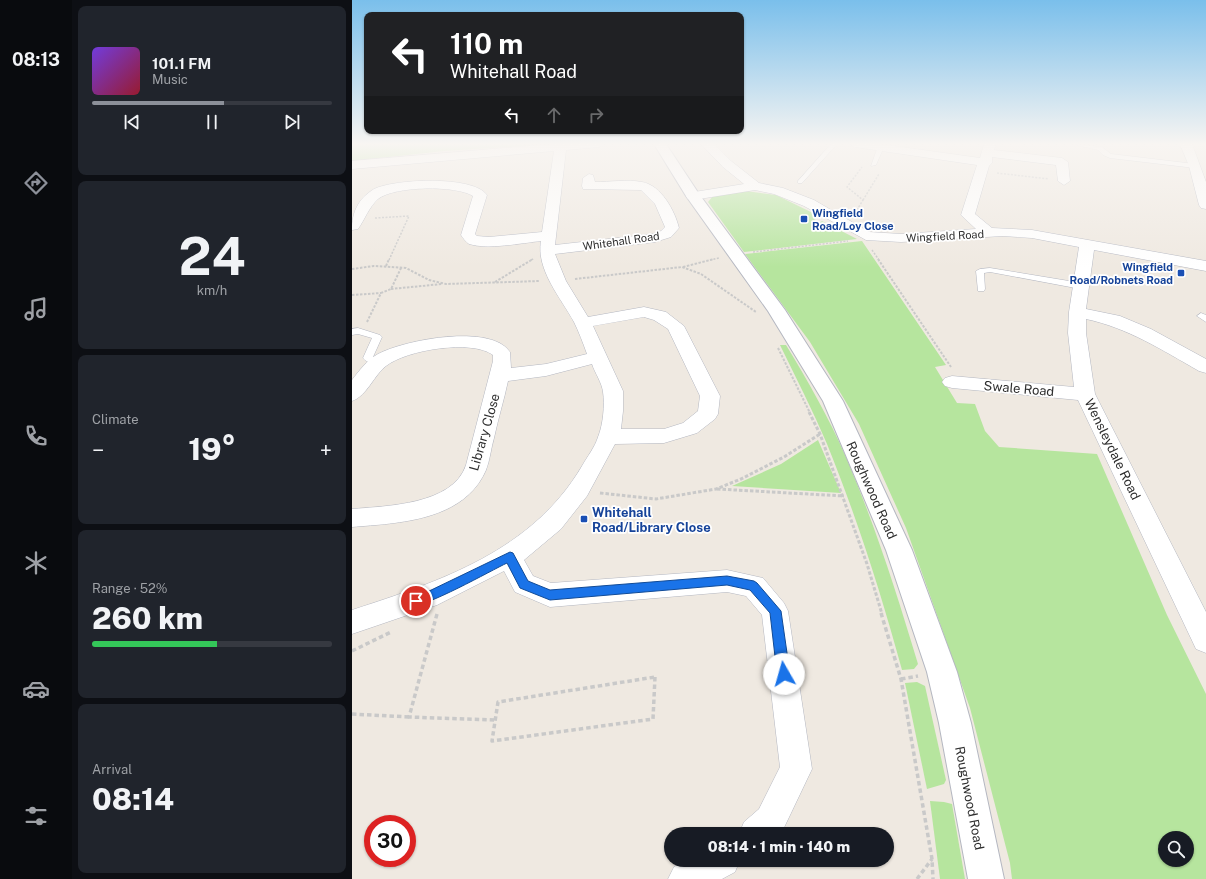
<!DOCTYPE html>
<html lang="en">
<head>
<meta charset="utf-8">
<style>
	:root { --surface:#171b24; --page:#20242c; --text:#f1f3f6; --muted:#9ea1a6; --line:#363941; --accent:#8c9099 }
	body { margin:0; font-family:"Public Sans",sans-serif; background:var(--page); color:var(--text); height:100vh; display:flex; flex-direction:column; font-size:15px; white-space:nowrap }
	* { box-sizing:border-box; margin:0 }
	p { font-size:13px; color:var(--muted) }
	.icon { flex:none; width:22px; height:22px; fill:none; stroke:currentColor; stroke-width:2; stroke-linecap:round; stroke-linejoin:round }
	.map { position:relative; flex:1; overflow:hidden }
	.sheet { display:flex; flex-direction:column; gap:6px; padding:6px; background:#0d0f14; width:280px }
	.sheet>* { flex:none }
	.hud { position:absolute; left:12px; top:12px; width:380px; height:122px; border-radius:8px; box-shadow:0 1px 3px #0004; background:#202124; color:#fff; overflow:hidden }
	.buttons { position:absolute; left:806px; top:831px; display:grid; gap:8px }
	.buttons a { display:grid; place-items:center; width:36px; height:36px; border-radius:50%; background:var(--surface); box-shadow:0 1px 3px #0004; font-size:20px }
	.speed { position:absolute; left:12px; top:815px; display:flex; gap:8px; font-size:20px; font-weight:700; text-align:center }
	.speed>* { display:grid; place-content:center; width:52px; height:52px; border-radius:50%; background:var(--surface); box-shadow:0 1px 3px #0004; line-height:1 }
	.speed .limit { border:6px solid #d22; background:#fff; color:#111 }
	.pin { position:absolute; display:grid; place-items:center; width:34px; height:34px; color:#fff; margin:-17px; border:2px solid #fff; border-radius:50%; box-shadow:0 1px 4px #0007 }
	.me { position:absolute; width:44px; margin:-22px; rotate:353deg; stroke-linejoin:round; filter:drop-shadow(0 0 3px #0008) }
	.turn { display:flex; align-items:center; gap:14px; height:84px; padding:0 20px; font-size:18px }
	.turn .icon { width:52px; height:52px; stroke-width:2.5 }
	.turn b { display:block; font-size:28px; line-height:34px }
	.lanes { display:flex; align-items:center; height:38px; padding:0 20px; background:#0003; justify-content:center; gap:20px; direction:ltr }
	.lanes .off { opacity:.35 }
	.big { font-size:30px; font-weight:800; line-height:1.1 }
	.sheet .widget { flex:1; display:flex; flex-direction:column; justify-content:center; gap:6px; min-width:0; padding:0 14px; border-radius:8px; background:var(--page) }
	.sheet .dial { align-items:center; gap:0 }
	.dial b { font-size:52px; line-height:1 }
	.song { display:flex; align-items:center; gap:12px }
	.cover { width:48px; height:48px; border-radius:6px; background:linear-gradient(135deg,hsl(260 70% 55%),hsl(350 70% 35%)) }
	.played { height:4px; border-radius:2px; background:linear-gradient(90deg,var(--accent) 55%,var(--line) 55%) }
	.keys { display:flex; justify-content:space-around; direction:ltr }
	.heat { display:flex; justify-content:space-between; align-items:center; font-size:22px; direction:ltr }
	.charge { height:6px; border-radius:3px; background:linear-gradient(90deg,#34c759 52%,var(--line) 0) }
	.trip { position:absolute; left:312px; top:827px; width:230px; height:40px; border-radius:20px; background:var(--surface); box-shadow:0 1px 3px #0004; font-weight:800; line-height:40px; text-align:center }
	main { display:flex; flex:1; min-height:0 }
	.tabs { display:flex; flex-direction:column; width:72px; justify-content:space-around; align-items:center; background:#090b0e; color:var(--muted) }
	.tabs .icon { width:28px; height:28px }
	.tabs .active { color:var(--accent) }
	.tabs b { font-size:18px; color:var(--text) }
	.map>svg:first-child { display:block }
	.green { fill:#b6e59e; fill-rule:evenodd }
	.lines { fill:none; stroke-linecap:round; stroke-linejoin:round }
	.service-casing { stroke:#b4b7c1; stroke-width:1 }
	.minor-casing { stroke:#b4b7c1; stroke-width:1 }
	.tertiary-casing { stroke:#b4b7c1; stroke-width:2 }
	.path-far3 { stroke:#c9c9c9; stroke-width:1.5; stroke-dasharray:2 1.5; stroke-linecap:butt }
	.path-far2 { stroke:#c9c9c9; stroke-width:2; stroke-dasharray:2.5 1.5; stroke-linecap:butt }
	.path-far1 { stroke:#c9c9c9; stroke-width:3; stroke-dasharray:3.5 2; stroke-linecap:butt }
	.path { stroke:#c9c9c9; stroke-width:3.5; stroke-dasharray:4.5 3; stroke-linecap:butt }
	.service { fill:#fff; fill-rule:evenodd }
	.minor { fill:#fff; fill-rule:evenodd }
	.tertiary { fill:#fff; fill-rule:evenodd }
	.route { fill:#1a73e8; stroke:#114b97 }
	.transit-dot { fill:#1a4fb4; stroke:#fff; stroke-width:1.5 }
	.labels { text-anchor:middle; stroke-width:3.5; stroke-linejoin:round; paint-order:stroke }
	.far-transit-label { font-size:11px; font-weight:bold; fill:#164399; stroke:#fff; text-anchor:start }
	.far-street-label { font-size:11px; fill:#2e2e2e; stroke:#fff }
	.street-label { font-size:13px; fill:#2e2e2e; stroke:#fff }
	.transit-label { font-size:13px; font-weight:bold; fill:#164399; stroke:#fff; text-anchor:start }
</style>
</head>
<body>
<main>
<nav class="tabs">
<b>08:13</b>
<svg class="icon active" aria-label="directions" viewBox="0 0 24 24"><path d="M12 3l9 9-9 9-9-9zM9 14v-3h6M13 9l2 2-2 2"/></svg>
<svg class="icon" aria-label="music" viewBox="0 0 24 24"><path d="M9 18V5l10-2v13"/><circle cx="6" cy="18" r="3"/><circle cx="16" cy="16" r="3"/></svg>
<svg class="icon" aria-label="phone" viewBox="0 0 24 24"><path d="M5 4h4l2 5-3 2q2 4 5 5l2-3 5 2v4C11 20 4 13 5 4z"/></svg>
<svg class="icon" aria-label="climate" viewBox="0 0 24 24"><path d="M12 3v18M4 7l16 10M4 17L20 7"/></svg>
<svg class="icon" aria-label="car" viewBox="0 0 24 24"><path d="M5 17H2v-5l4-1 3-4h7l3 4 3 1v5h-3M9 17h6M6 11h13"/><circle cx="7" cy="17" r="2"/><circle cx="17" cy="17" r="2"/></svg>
<svg class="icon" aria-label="filters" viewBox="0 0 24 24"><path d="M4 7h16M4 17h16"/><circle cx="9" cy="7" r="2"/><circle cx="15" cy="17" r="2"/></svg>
</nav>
<section class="sheet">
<div class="widget">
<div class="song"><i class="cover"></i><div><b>101.1 FM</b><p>Music</p></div></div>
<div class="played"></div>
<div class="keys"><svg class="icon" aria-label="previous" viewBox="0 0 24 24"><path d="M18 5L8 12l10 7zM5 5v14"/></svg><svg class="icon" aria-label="pause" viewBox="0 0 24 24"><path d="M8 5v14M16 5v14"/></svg><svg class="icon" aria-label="next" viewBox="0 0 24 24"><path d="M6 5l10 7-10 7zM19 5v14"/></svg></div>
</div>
<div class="widget dial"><b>24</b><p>km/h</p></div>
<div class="widget"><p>Climate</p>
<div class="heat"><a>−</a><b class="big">19°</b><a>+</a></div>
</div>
<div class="widget"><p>Range · 52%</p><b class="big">260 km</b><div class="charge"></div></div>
<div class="widget"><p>Arrival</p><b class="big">08:14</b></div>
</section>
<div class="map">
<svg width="854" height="879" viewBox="0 0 854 879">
	<rect width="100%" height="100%" fill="#efe9e1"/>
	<g class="green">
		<path d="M 0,144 L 202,144 L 92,151 L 0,161 Z"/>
		<path d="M 394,191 L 424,195 L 465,215 L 462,216 L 464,218 L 462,219 L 467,223 L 470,221 L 505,239 L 392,252 L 356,202 L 361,196 Z"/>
		<path d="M 510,241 L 594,365 L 583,367 L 605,403 L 623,404 L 633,431 L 647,447 L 745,454 L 815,615 L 854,694 L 854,879 L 660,879 L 658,863 L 618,708 L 554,528 L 507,424 L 458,342 L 393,254 ZM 813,838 L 835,838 L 835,860 L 813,860 Z"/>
		<path d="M 428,345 L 434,345 C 456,381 477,418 494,457 C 523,525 545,594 566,664 L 562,669 L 550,670 C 529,593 505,518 475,444 C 461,411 444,378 428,345 Z"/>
		<path d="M 466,440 L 489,493 L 380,486 L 429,464 Z"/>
		<path d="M 565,682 L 573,686 L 594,780 L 592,784 L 575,789 L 553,683 Z"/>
		<path d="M 578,801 L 592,802 L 600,804 L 613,879 L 588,879 Z"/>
	</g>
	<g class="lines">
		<g class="service-casing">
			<g id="service">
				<path d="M 479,144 L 485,144 L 450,183 L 446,183 L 446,181 Z"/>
				<path d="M 720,144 L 750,147 L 759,154 L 843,164 L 846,166 L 843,168 L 758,158 L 751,155 L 746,150 Z"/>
				<path d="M 528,147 L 531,149 L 524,165 L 519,166 L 525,149 Z"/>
				<path d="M 638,268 L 729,283 L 733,286 L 729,289 L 638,272 L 632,273 L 633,289 L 632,291 L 626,291 L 624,271 L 628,269 Z"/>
				<path d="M 849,313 L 854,315 L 854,322 L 845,316 Z"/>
				<path d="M 6,328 L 28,335 L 30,337 L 21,357 L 32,362 L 30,364 C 25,366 15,363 11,358 L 20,338 L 6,334 L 0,335 L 0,329 Z"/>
			</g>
		</g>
		<g class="minor-casing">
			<g id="minor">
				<path d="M 200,144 L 253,144 L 247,147 L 214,150 L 203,245 L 301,234 L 309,231 L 313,227 L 303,204 L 289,190 L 231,189 L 230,186 L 231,178 L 237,174 L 241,175 L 243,182 C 258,182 275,179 290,182 C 309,185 323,211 327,228 L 319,237 L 303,242 L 203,254 L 214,281 L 236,317 L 292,307 L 314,312 L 332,326 L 368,396 L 366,414 L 363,419 L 345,433 L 312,443 L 263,444 L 235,496 L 209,529 L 172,560 L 181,576 L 199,583 L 375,570 L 411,578 L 432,603 L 436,611 L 460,769 L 429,834 L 387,834 L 392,822 L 407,809 L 428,767 L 410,615 L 394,596 L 375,592 L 198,607 L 163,592 L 152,571 L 85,605 L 0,634 L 0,610 C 89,581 180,551 230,466 C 235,457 243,447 246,437 C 251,425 253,405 251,392 C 250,383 243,373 240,364 L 194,376 L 156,381 C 152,400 146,419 142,438 C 139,448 138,460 134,470 C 112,521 47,523 0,527 L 0,509 C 34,506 101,505 114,465 L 141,361 L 141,355 C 120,339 54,350 34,366 C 22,375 15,396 0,401 L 0,380 C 7,371 15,360 26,354 C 52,340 139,323 158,352 L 159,368 L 194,364 L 235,354 C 231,343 227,332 222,322 C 209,298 184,270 189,241 C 170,243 135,250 117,244 C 114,242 111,238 109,235 L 121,196 C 104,185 42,186 26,199 C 17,207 13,219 6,229 L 0,230 C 0,212 6,199 22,189 C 42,179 121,175 135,195 L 123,234 L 125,236 L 137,237 L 190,232 L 202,151 L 0,169 L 0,161 ZM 292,317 L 302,320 L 316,329 L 348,396 L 346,411 L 331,423 L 312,429 L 269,429 L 271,411 L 271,391 L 241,326 Z"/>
				<path d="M 349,144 L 362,144 L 379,161 L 407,183 L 431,188 L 462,200 L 517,232 L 549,234 L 624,229 L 609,215 L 625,165 L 503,147 L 497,144 L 528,144 L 628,158 L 632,144 L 644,144 L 642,150 L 710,158 L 716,162 L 718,181 L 712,185 L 706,181 L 704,165 L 640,157 L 640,163 L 637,166 L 623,214 L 640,228 L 680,230 L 854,261 L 854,271 L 742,250 L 734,309 L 768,316 L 799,329 L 854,359 L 854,373 L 847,371 C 810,350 776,328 734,319 L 734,333 L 743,394 L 854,612 L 854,653 L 844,649 L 726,400 L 600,388 L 593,386 L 590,382 L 593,378 L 600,376 L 722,387 L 716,333 L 717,312 L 727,247 L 680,238 L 651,236 L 549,242 L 514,240 L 452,206 L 422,194 L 403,190 L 341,200 L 336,199 L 334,196 L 336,193 L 392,184 L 371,167 Z"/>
				<path d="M 828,144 L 840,144 L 854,182 L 854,209 L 849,208 L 847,205 L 837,166 Z"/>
				<path d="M 335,860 L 388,860 L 383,872 L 370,879 L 316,879 L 322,867 Z"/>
			</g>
		</g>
		<g class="tertiary-casing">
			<path id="tertiary" d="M 302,144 L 314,144 L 347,194 L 433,310 L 491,401 L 560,550 L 605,672 L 619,723 L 652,879 L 616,879 L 587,723 L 575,672 L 534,550 L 471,401 L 416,311 L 334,196 Z"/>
		</g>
		<g class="path-far3">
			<path d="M 645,173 L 697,179"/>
			<path d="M 511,200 L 527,174"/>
			<path d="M 503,213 L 511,200 L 495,187 L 510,167"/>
			<path d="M 23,218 L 57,216 L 37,260"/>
			<path d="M 520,250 L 527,260"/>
			<path d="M 401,252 L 496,241"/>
			<path d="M 179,260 L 181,259"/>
			<path d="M 358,260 L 367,258"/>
		</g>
		<g class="path-far2">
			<path d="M 526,259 L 599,367"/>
			<path d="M 34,266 L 37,259"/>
			<path d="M 331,267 L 362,259"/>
			<path d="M 0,269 L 22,266 L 54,268 L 77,280 L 94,284 L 188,281"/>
			<path d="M 223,279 L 330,267 L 349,274 L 404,312"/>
			<path d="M 143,282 L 181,259"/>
			<path d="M 39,289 L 90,284"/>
			<path d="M 0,295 L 29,293"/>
			<path d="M 15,322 L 29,293 L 39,289 L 49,268"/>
			<path d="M 426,348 L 458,413"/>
		</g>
		<g class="path-far1">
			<path d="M 457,412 L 468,434 L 515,564 L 530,614"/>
			<path d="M 365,489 L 492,496"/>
			<path d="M 248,493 L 304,499 L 364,489 L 389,479 L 432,457 L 468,434"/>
		</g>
		<g class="path">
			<path d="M 529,613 L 549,679 L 580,859 L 581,879"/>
			<path d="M 85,614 L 57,717 L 142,720"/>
			<path d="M 0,651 L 39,632"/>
			<path d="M 303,677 L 301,719 L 140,741 L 146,702 Z"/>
			<path d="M 549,679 L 566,676"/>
			<path d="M 0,714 L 57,717"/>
			<path d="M 565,879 L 580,859"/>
		</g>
		<use href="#service" class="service"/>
		<use href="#minor" class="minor"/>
		<use href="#tertiary" class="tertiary"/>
	</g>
	<linearGradient id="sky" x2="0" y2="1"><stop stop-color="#7abfeb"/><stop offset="0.54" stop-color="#f8f5f2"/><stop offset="1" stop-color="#f8f5f2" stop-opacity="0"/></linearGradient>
	<rect width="854" height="267" fill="url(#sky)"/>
	<path class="route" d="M 158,552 L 161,553 L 176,581 L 198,590 L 375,576 L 402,581 L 405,583 L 429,611 L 438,674 L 436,679 L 432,681 L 427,679 L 425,674 L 418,613 L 398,590 L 375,585 L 198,600 L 168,588 L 155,563 C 140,570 71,609 60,605 L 58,601 L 60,598 L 73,593 Z"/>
	<g class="transit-dot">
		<rect x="448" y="215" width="8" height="8" rx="2"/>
		<rect x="825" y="269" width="8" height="8" rx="2"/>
		<rect x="228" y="515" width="8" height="8" rx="2"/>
	</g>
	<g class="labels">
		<g class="far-transit-label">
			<text x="460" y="217">Wingfield<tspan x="460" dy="13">Road/Loy Close</tspan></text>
			<text x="821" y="271" text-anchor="end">Wingfield<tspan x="821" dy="13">Road/Robnets Road</tspan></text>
		</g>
		<g class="far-street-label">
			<text transform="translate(593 236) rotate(-3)" y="4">Wingfield Road</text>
			<text transform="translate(269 241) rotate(-8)" y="4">Whitehall Road</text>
		</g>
		<g class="street-label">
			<text transform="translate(667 388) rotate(5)" y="5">Swale Road</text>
			<text transform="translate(132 432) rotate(-74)" y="5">Library Close</text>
			<text transform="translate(761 449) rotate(64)" y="5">Wensleydale Road</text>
			<text transform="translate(520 490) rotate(66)" y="5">Roughwood Road</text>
			<text transform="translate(618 798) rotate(79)" y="5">Roughwood Road</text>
		</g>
		<g class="transit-label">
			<text x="240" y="517">Whitehall<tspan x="240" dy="15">Road/Library Close</tspan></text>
		</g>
	</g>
</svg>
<div class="buttons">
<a><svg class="icon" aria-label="search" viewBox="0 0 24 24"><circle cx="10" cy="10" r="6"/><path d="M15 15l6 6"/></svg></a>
</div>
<div class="speed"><div class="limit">30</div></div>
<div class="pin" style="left:64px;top:601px;background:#d93025"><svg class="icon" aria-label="arrive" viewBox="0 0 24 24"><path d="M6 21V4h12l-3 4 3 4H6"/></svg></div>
<svg class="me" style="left:432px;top:674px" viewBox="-20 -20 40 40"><circle r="19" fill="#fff"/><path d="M0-13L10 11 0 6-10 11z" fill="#1a73e8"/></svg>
<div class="trip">08:14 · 1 min · 140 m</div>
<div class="hud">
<div class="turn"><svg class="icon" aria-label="left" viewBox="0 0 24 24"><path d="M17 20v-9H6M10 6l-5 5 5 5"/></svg><div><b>110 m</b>Whitehall Road</div></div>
<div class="lanes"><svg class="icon" aria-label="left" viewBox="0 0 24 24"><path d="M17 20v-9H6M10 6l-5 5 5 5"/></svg><svg class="icon off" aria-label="ahead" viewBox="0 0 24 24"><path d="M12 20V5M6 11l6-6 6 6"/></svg><svg class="icon off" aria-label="right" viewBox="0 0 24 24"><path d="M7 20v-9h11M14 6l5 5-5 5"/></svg></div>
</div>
</div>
</main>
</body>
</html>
